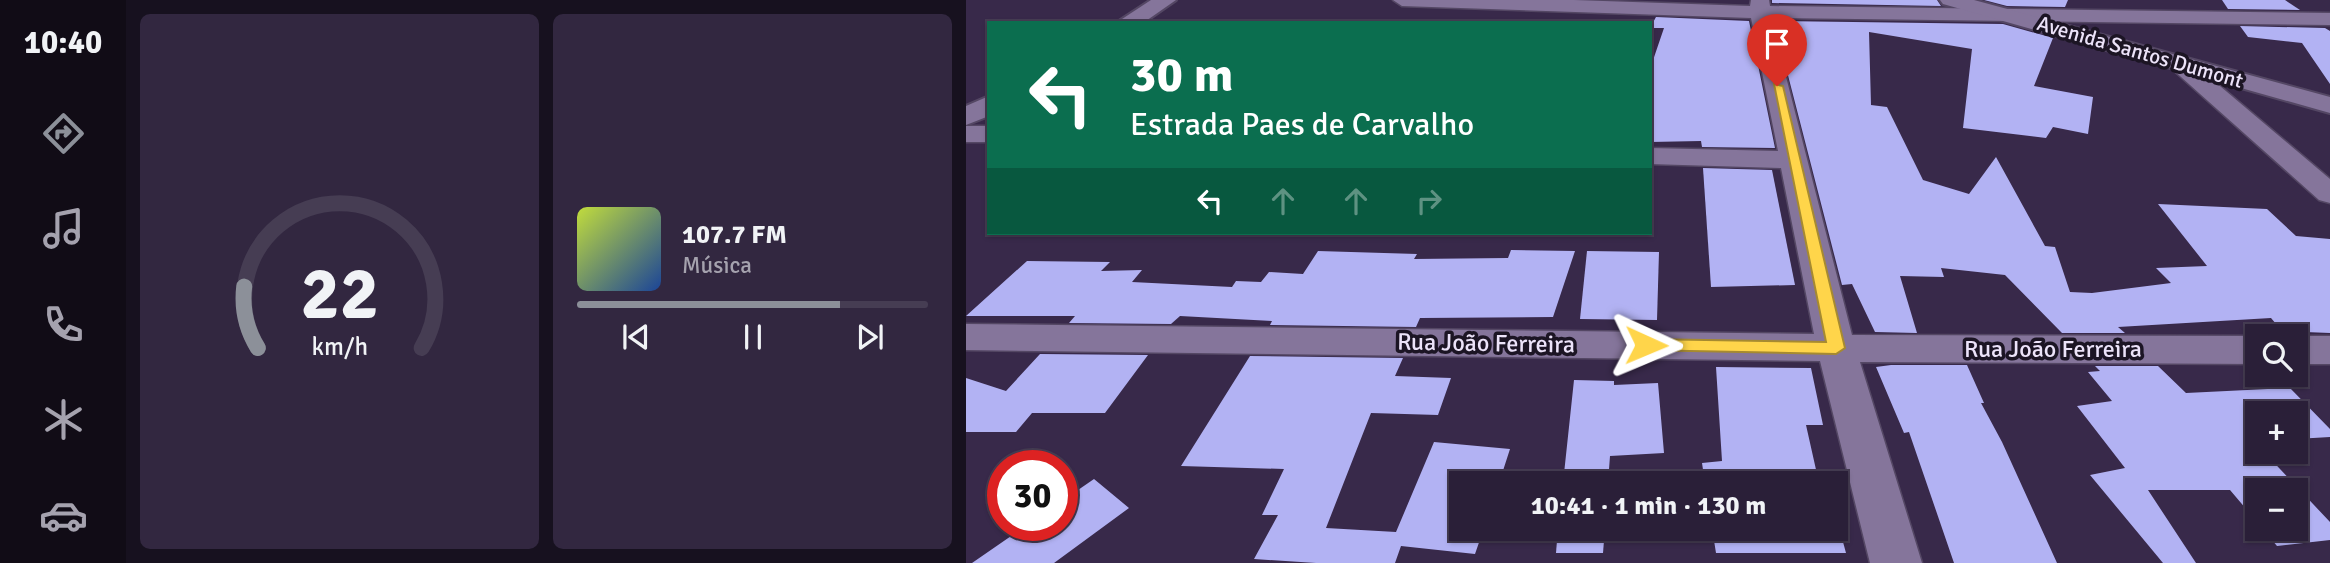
<!DOCTYPE html>
<html lang="pt">
<head>
<meta charset="utf-8">
<style>
	:root { --surface:#2a1f38; --page:#322740; --text:#f1f3f6; --muted:#a5a2ae; --line:#463d53; --accent:#8c9099 }
	body { margin:0; font-family:Signika,sans-serif; background:var(--page); color:var(--text); height:100vh; display:flex; flex-direction:column; font-size:26px; white-space:nowrap }
	* { box-sizing:border-box; margin:0 }
	p { font-size:23px; color:var(--muted) }
	.icon { flex:none; width:38px; height:38px; fill:none; stroke:currentColor; stroke-width:2; stroke-linecap:round; stroke-linejoin:round }
	.map { position:relative; flex:1; overflow:hidden }
	.panel { display:flex; flex-direction:column; gap:14px; padding:14px; background:#17111f; width:840px }
	.panel>* { flex:none }
	.guide { position:absolute; left:21px; top:21px; width:665px; height:214px; border-radius:0px; box-shadow:0 2px 5px #0004,0 0 0 2px var(--line); background:#0b6e4f; color:#fff; overflow:hidden }
	.controls { position:absolute; left:1279px; top:324px; display:grid; gap:14px }
	.controls a { display:grid; place-items:center; width:63px; height:63px; border-radius:0px; background:var(--surface); box-shadow:0 2px 5px #0004,0 0 0 2px var(--line); font-size:35px }
	.speed { position:absolute; left:21px; top:450px; display:flex; gap:14px; font-size:35px; font-weight:700; text-align:center }
	.speed>* { display:grid; place-content:center; width:91px; height:91px; border-radius:50%; background:var(--surface); box-shadow:0 2px 5px #0004,0 0 0 2px var(--line); line-height:1 }
	.speed .limit { border:10px solid #d22; background:#fff; color:#111 }
	.pin { position:absolute; display:grid; place-items:center; width:60px; height:60px; color:#fff; margin:-72px -30px; border-radius:50% 50% 50% 0; rotate:-45deg; box-shadow:0 0 7px #0007 }
	.pin .icon { rotate:45deg }
	.me { position:absolute; width:77px; margin:-38px; rotate:91deg; stroke-linejoin:round; filter:drop-shadow(0 0 5px #0008) }
	.turn { display:flex; align-items:center; gap:24px; height:147px; padding:0 28px; font-size:32px }
	.turn .icon { width:91px; height:91px; stroke-width:2.5 }
	.turn b { display:block; font-size:49px; line-height:60px }
	.lanes { display:flex; align-items:center; height:66px; padding:0 28px; background:#0003; justify-content:center; gap:35px; direction:ltr }
	.lanes .off { opacity:.35 }
	.panel .card { flex:1; display:flex; flex-direction:column; justify-content:center; gap:10px; min-width:0; padding:0 24px; border-radius:10px; background:var(--page) }
	.panel .dial { align-items:center; gap:0 }
	.dial svg { height:182px; overflow:visible; fill:none; stroke:var(--line); stroke-width:7; stroke-linecap:round; text-anchor:middle }
	.dial text { fill:var(--text); stroke:none }
	.song { display:flex; align-items:center; gap:21px }
	.cover { width:84px; height:84px; border-radius:10px; background:linear-gradient(135deg,hsl(70 70% 55%),hsl(220 70% 35%)) }
	.played { height:7px; border-radius:4px; background:linear-gradient(90deg,var(--accent) 75%,var(--line) 75%) }
	.keys { display:flex; justify-content:space-around; direction:ltr }
	.panel .tiles { flex:1; display:grid; gap:14px; grid-template-columns:repeat(2,1fr) }
	.trip { position:absolute; left:483px; top:471px; width:399px; height:70px; border-radius:0px; background:var(--surface); box-shadow:0 2px 5px #0004,0 0 0 2px var(--line); font-weight:700; line-height:70px; text-align:center }
	main { display:flex; flex:1; min-height:0 }
	.menu { display:flex; flex-direction:column; width:126px; justify-content:space-around; align-items:center; background:#110c16; color:var(--muted) }
	.menu .icon { width:49px; height:49px }
	.menu .current { color:var(--accent) }
	.menu b { font-size:32px; color:var(--text) }
	.map>svg:first-child { display:block }
	.building { fill:#b2b2f3 }
	.lines { fill:none; stroke-linecap:round; stroke-linejoin:round }
	.minor-casing { stroke:#544764; stroke-width:3 }
	.tertiary-casing { stroke:#544764; stroke-width:4 }
	.secondary-casing { stroke:#544764; stroke-width:4 }
	.minor { fill:#85759b; fill-rule:evenodd }
	.tertiary { fill:#85759b; fill-rule:evenodd }
	.secondary { fill:#85759b; fill-rule:evenodd }
	.route { fill:#ffd54a; stroke:#a68a30; stroke-width:2 }
	.labels { text-anchor:middle; stroke-width:7; stroke-linejoin:round; paint-order:stroke }
	.far-street-label { font-size:21px; fill:#ece3f9; stroke:#1c1524 }
	.street-label { font-size:24px; fill:#ece3f9; stroke:#1c1524 }
</style>
</head>
<body>
<main>
<nav class="menu">
<b>10:40</b>
<svg class="icon current" aria-label="directions" viewBox="0 0 24 24"><path d="M12 3l9 9-9 9-9-9zM9 14v-3h6M13 9l2 2-2 2"/></svg>
<svg class="icon" aria-label="music" viewBox="0 0 24 24"><path d="M9 18V5l10-2v13"/><circle cx="6" cy="18" r="3"/><circle cx="16" cy="16" r="3"/></svg>
<svg class="icon" aria-label="phone" viewBox="0 0 24 24"><path d="M5 4h4l2 5-3 2q2 4 5 5l2-3 5 2v4C11 20 4 13 5 4z"/></svg>
<svg class="icon" aria-label="climate" viewBox="0 0 24 24"><path d="M12 3v18M4 7l16 10M4 17L20 7"/></svg>
<svg class="icon" aria-label="car" viewBox="0 0 24 24"><path d="M5 17H2v-5l4-1 3-4h7l3 4 3 1v5h-3M9 17h6M6 11h13"/><circle cx="7" cy="17" r="2"/><circle cx="17" cy="17" r="2"/></svg>
</nav>
<section class="panel">
<div class="tiles">
<div class="card dial"><svg viewBox="0 0 100 80">
<path d="M14 69A42 42 0 1 1 86 69"/>
<path d="M14 69A42 42 0 0 1 8 42" stroke="#8c9099"/>
<text x="50" y="56" font-size="32" font-weight="700">22</text>
<text x="50" y="72" font-size="11">km/h</text>
</svg></div>
<div class="card">
<div class="song"><i class="cover"></i><div><b>107.7 FM</b><p>Música</p></div></div>
<div class="played"></div>
<div class="keys"><svg class="icon" aria-label="previous" viewBox="0 0 24 24"><path d="M18 5L8 12l10 7zM5 5v14"/></svg><svg class="icon" aria-label="pause" viewBox="0 0 24 24"><path d="M8 5v14M16 5v14"/></svg><svg class="icon" aria-label="next" viewBox="0 0 24 24"><path d="M6 5l10 7-10 7zM19 5v14"/></svg></div>
</div>
</div>
</section>
<div class="map">
<svg width="1364" height="563" viewBox="0 0 1364 563">
	<rect width="100%" height="100%" fill="#38294a"/>
	<g class="building">
		<path d="M 806,0 L 971,0 L 975,6 L 806,3 Z"/>
		<path d="M 1018,0 L 1102,0 L 1099,7 L 1041,6 Z"/>
		<path d="M 1256,0 L 1319,0 L 1334,10 L 1262,9 Z"/>
		<path d="M 690,17 L 783,21 L 809,148 L 736,147 L 735,141 L 684,142 L 684,69 L 698,28 L 684,28 Z"/>
		<path d="M 808,21 L 1037,24 L 1087,38 L 1068,86 L 1127,97 L 1122,134 L 1087,127 L 1080,138 L 997,128 L 1006,49 L 903,32 L 905,105 L 921,107 L 957,180 L 1003,194 L 1030,157 L 1079,246 L 1089,247 L 1104,292 L 1126,293 L 1205,283 L 1190,268 L 1241,266 L 1192,204 L 1301,209 L 1330,236 L 1364,239 L 1364,333 L 1316,331 L 1305,318 L 1152,327 L 1159,333 L 1096,333 L 1039,275 L 975,268 L 978,277 L 934,276 L 951,333 L 909,332 L 886,284 L 876,285 Z"/>
		<path d="M 1274,26 L 1359,28 L 1364,31 L 1364,84 L 1336,43 L 1282,37 Z"/>
		<path d="M 737,168 L 806,170 L 829,285 L 745,287 Z"/>
		<path d="M 545,250 L 609,251 L 587,317 L 454,318 L 450,327 L 304,325 L 306,321 L 214,316 L 205,324 L 103,323 L 109,316 L 0,316 L 61,261 L 144,262 L 135,271 L 176,270 L 166,282 L 266,287 L 270,281 L 295,282 L 303,272 L 337,274 L 352,251 L 451,254 L 448,259 L 542,258 Z"/>
		<path d="M 621,251 L 693,252 L 691,320 L 614,319 Z"/>
		<path d="M 74,354 L 182,355 L 139,413 L 66,413 L 50,432 L 0,432 L 0,378 L 40,391 Z"/>
		<path d="M 284,356 L 437,358 L 429,376 L 485,378 L 472,415 L 405,413 L 360,528 L 430,532 L 468,442 L 544,449 L 533,483 L 495,483 L 495,528 L 518,528 L 509,554 L 435,546 L 429,563 L 350,563 L 288,559 L 312,515 L 296,515 L 318,469 L 215,466 Z"/>
		<path d="M 925,365 L 1001,365 L 1018,403 L 1015,403 L 1036,442 L 1091,563 L 988,563 L 943,432 L 938,433 L 910,367 Z"/>
		<path d="M 1129,366 L 1192,366 L 1220,393 L 1324,388 L 1364,429 L 1364,437 L 1330,439 L 1330,413 L 1292,413 L 1292,441 L 1288,441 L 1292,452 L 1298,452 L 1364,522 L 1364,540 L 1311,546 L 1296,528 L 1330,528 L 1330,490 L 1292,490 L 1292,523 L 1264,490 L 1182,490 L 1230,563 L 1197,563 L 1124,475 L 1159,468 L 1111,406 L 1146,401 L 1122,372 L 1134,371 Z"/>
		<path d="M 750,367 L 845,368 L 857,425 L 840,425 L 853,483 L 739,483 L 736,463 L 756,461 Z"/>
		<path d="M 608,380 L 648,381 L 648,385 L 692,383 L 698,453 L 644,456 L 642,483 L 597,483 Z"/>
		<path d="M 128,479 L 163,508 L 88,563 L 6,563 L 61,525 L 96,525 L 96,501 Z"/>
		<path d="M 870,516 L 880,553 L 750,553 L 746,528 L 870,528 Z"/>
		<path d="M 592,528 L 639,528 L 637,553 L 590,553 Z"/>
	</g>
	<g class="lines">
		<g class="minor-casing">
			<g id="minor">
				<path d="M 427,0 L 608,0 L 784,6 L 785,0 L 803,0 L 804,6 L 1364,13 L 1364,25 L 805,18 L 886,335 L 1292,336 L 1292,364 L 894,362 L 956,563 L 904,563 L 854,361 L 0,350 L 0,324 L 848,334 L 815,168 L 684,164 L 684,148 L 812,151 L 785,18 L 436,6 Z"/>
				<path d="M 1214,57 L 1222,59 L 1364,179 L 1364,203 L 1353,200 L 1206,69 L 1203,64 L 1206,59 Z"/>
				<rect x="0" y="126" width="23" height="16"/>
				<rect x="1330" y="336" width="34" height="28"/>
			</g>
		</g>
		<g class="tertiary-casing">
			<path id="tertiary" d="M 974,0 L 1008,0 L 1364,97 L 1364,113 L 977,4 Z"/>
		</g>
		<g class="secondary-casing">
			<g id="secondary">
				<path d="M 185,0 L 210,0 L 177,23 L 150,23 Z"/>
				<path d="M 23,96 L 23,116 L 0,125 L 0,106 Z"/>
			</g>
		</g>
		<use href="#minor" class="minor"/>
		<use href="#tertiary" class="tertiary"/>
		<use href="#secondary" class="secondary"/>
	</g>
	<path class="route" d="M 808,84 L 817,86 L 879,348 L 870,354 L 673,350 L 671,345 L 673,341 L 680,339 L 860,342 Z"/>
	<g class="labels">
		<g class="far-street-label">
			<text transform="translate(1174 52) rotate(16)" y="7">Avenida Santos Dumont</text>
		</g>
		<g class="street-label">
			<text transform="translate(520 343) rotate(1)" y="8">Rua João Ferreira</text>
			<text x="1087" y="357">Rua João Ferreira</text>
		</g>
	</g>
</svg>
<div class="controls">
<a><svg class="icon" aria-label="search" viewBox="0 0 24 24"><circle cx="10" cy="10" r="6"/><path d="M15 15l6 6"/></svg></a>
<a>+</a>
<a>−</a>
</div>
<div class="speed"><div class="limit">30</div></div>
<div class="pin" style="left:811px;top:86px;background:#d93025"><svg class="icon" aria-label="arrive" viewBox="0 0 24 24"><path d="M6 21V4h12l-3 4 3 4H6"/></svg></div>
<svg class="me" style="left:680px;top:345px" viewBox="-20 -20 40 40"><path d="M0-17L14 15 0 8-14 15z" fill="#ffd54a" stroke="#fff" stroke-width="4"/></svg>
<div class="trip">10:41 · 1 min · 130 m</div>
<div class="guide">
<div class="turn"><svg class="icon" aria-label="left" viewBox="0 0 24 24"><path d="M17 20v-9H6M10 6l-5 5 5 5"/></svg><div><b>30 m</b>Estrada Paes de Carvalho</div></div>
<div class="lanes"><svg class="icon" aria-label="left" viewBox="0 0 24 24"><path d="M17 20v-9H6M10 6l-5 5 5 5"/></svg><svg class="icon off" aria-label="ahead" viewBox="0 0 24 24"><path d="M12 20V5M6 11l6-6 6 6"/></svg><svg class="icon off" aria-label="ahead" viewBox="0 0 24 24"><path d="M12 20V5M6 11l6-6 6 6"/></svg><svg class="icon off" aria-label="right" viewBox="0 0 24 24"><path d="M7 20v-9h11M14 6l5 5-5 5"/></svg></div>
</div>
</div>
</main>
</body>
</html>
